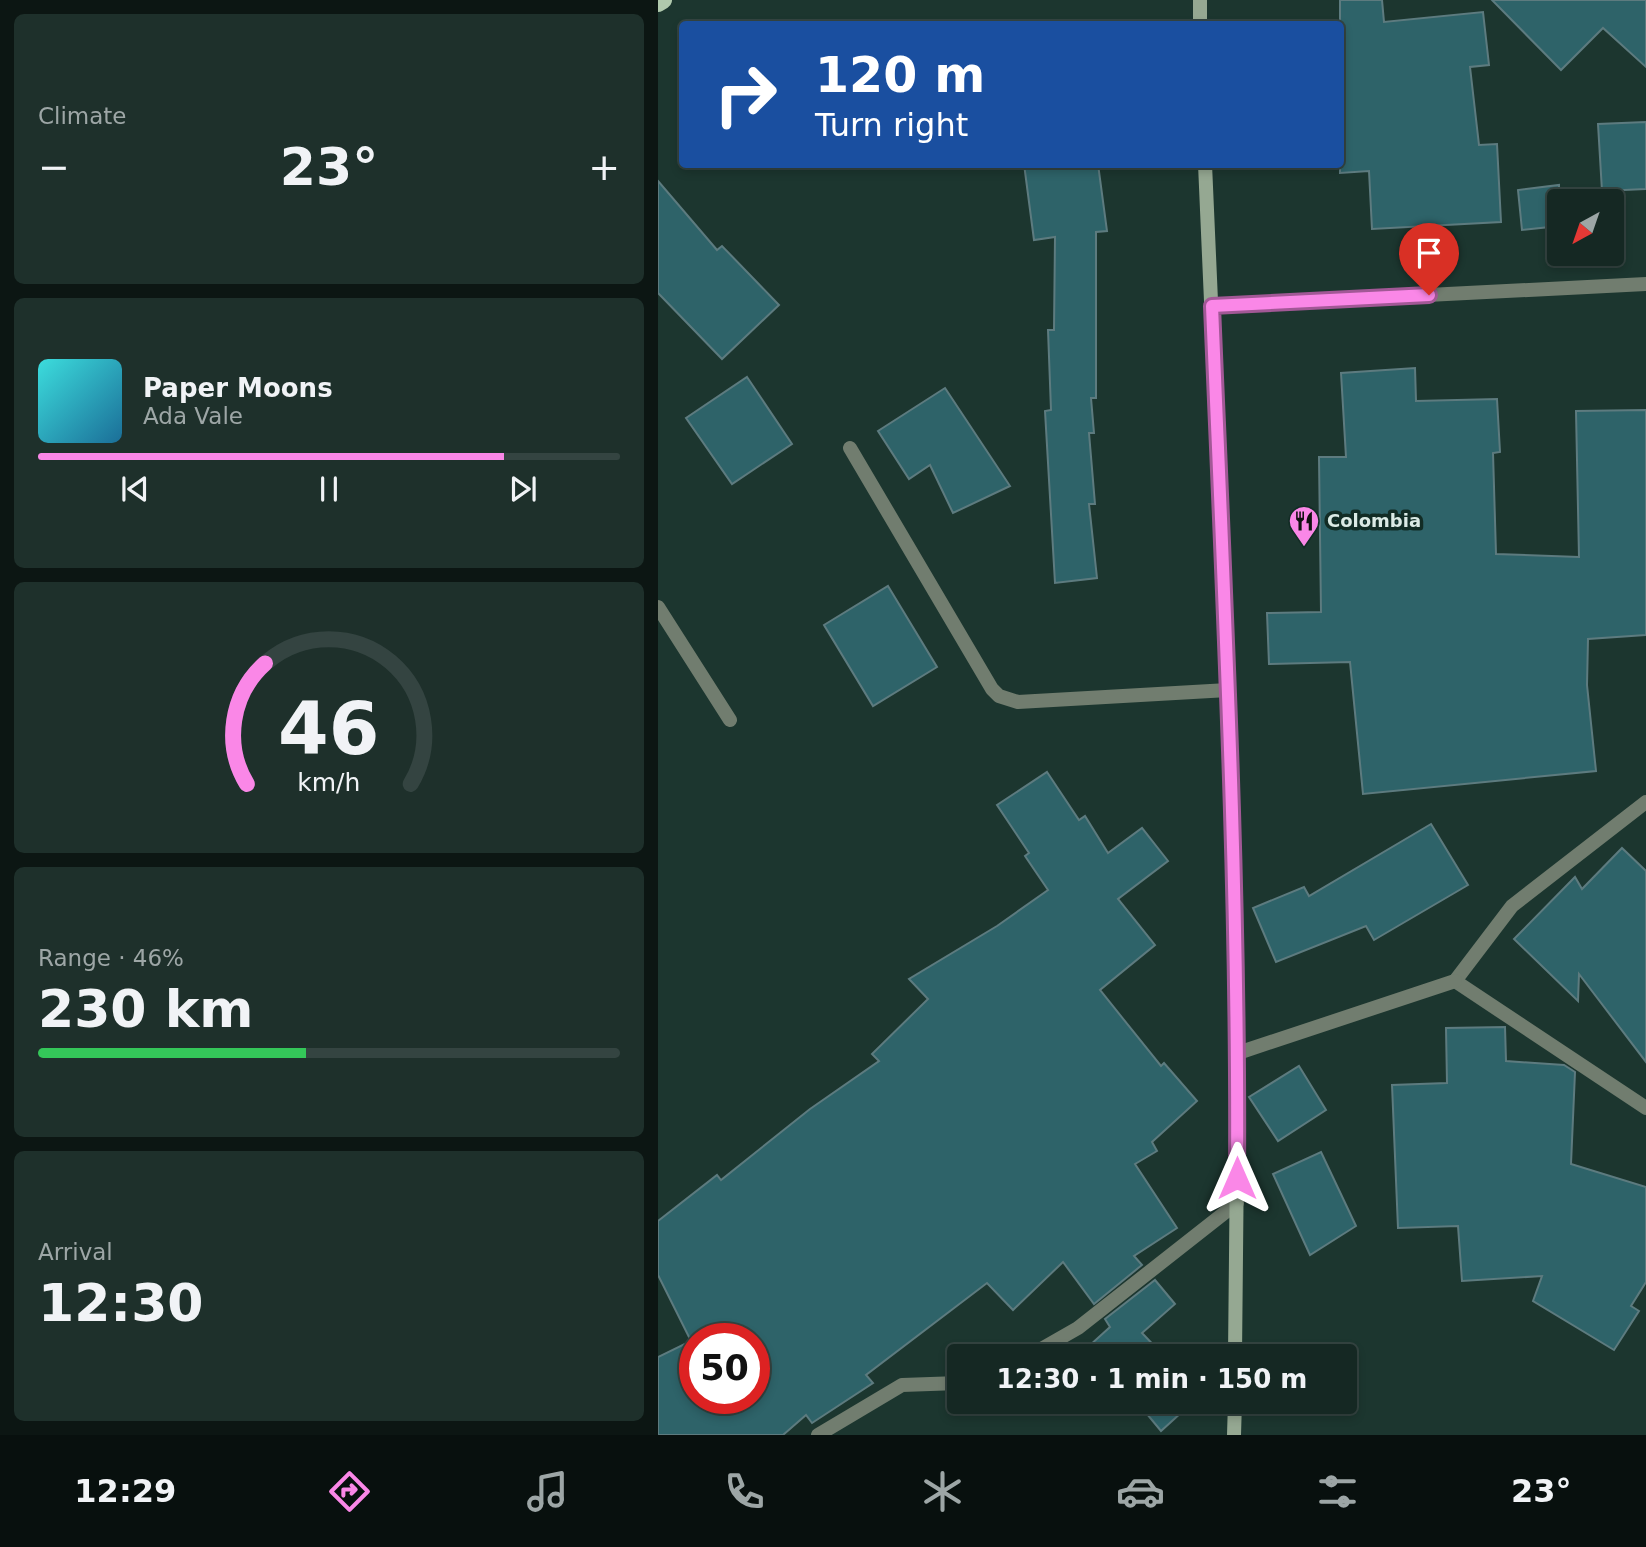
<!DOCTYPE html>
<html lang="en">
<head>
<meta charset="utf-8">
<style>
	:root { --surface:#152823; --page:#1e302b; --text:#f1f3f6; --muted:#9da6a6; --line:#344441; --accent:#fa87e7 }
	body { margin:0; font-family:"DejaVu Sans",sans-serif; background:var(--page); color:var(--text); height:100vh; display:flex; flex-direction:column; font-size:26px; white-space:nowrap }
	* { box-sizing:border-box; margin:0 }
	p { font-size:23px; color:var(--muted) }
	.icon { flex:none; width:38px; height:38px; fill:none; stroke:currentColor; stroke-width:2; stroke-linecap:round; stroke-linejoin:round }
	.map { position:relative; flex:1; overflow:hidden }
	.sheet { display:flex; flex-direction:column; gap:14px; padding:14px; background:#0c1613; width:658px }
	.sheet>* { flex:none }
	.banner { position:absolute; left:21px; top:21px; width:665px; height:147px; border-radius:7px; box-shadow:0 4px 10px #0003,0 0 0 2px var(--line); background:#1a4fa0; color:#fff; overflow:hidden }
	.needle { width:46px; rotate:220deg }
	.buttons { position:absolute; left:889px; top:189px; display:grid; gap:14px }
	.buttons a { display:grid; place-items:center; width:77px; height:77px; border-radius:7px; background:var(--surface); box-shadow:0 4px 10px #0003,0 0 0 2px var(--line); font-size:35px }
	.speed { position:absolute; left:21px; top:1323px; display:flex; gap:14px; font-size:35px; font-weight:700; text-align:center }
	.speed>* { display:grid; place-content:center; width:91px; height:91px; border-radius:50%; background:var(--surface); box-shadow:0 4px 10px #0003,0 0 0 2px var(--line); line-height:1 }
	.speed .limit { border:10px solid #d22; background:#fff; color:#111 }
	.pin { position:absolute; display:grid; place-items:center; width:60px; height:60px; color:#fff; margin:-72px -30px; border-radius:50% 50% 50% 0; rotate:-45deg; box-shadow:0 0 7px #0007 }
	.pin .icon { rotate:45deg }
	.me { position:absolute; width:77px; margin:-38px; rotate:0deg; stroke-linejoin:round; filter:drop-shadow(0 0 5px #0008) }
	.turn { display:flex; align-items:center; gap:24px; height:147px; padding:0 21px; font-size:32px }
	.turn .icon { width:91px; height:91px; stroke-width:2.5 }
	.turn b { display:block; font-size:49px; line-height:60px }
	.big { font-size:52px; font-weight:700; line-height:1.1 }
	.sheet .card { flex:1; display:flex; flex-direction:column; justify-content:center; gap:10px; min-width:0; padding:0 24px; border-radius:10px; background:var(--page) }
	.sheet .dial { align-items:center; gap:0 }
	.dial svg { height:182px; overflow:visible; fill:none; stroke:var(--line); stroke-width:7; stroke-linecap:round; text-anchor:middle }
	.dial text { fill:var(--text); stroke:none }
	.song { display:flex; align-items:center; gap:21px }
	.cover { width:84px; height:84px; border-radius:10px; background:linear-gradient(135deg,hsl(180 70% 55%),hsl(200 70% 35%)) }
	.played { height:7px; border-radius:4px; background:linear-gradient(90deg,var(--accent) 80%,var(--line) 80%) }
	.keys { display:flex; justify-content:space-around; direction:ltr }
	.heat { display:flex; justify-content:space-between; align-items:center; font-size:38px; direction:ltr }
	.charge { height:10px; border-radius:5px; background:linear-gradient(90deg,#34c759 46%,var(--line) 0) }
	.trip { position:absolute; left:289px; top:1344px; width:410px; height:70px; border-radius:7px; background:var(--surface); box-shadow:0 4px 10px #0003,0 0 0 2px var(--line); font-weight:700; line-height:70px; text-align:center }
	.tab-bar { display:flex; height:112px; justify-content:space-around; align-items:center; background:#08100e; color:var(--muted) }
	.tab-bar .icon { width:49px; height:49px }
	.tab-bar .current { color:var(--accent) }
	.tab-bar b { font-size:32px; color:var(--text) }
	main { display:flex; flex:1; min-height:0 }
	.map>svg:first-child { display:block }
	.building { fill:#2e6369; stroke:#5d7b7f; stroke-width:2; fill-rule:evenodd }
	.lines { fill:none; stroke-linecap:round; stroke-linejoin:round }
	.lane { stroke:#717d6f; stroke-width:14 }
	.street { stroke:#717d6f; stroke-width:14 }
	.secondary { stroke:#95a892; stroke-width:14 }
	.primary { stroke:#b0c9ad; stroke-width:18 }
	.route-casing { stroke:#a25896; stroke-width:18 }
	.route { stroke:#fa87e7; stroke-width:12 }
	.labels { text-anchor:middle; stroke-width:7; stroke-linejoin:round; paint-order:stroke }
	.poi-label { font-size:18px; font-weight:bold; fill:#dbeae5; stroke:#122c25; text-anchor:start }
</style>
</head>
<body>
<main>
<section class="sheet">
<div class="card"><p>Climate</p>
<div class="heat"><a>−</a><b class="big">23°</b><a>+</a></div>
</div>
<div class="card">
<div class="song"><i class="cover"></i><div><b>Paper Moons</b><p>Ada Vale</p></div></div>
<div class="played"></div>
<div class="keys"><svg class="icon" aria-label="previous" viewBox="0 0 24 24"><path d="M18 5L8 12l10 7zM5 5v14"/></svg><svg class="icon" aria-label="pause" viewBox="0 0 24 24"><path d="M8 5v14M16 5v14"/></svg><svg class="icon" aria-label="next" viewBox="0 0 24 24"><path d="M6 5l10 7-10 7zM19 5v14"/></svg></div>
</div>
<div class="card dial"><svg viewBox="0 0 100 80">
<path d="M14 69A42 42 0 1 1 86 69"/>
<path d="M14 69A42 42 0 0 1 22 16" stroke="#fa87e7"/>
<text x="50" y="56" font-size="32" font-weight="700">46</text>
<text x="50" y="72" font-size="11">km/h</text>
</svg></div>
<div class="card"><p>Range · 46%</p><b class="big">230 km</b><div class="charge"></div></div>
<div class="card"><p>Arrival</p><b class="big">12:30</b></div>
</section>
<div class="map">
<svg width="988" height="1435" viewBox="0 0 988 1435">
	<rect width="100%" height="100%" fill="#1c362f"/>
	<g class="building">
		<path d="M 682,0 L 724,0 L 726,22 L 825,12 L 831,65 L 812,67 L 821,145 L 839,144 L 843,222 L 714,229 L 711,171 L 682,173 Z"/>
		<path d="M 834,0 L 988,0 L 988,67 L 945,28 L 903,70 Z"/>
		<path d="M 988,122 L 988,189 L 944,191 L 940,124 Z"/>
		<path d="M 366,164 L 440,164 L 449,231 L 438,232 L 438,398 L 433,398 L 436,433 L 431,433 L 437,504 L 431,504 L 439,578 L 397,583 L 387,411 L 393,410 L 390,330 L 396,330 L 397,237 L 376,240 Z"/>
		<path d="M 0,181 L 59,250 L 64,246 L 121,305 L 64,359 L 0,293 Z"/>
		<path d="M 901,185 L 901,226 L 864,230 L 860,190 Z"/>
		<path d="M 757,368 L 758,401 L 839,399 L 842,452 L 835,453 L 838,554 L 921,557 L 918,411 L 988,410 L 988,635 L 930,639 L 929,685 L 938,771 L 705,794 L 692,662 L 611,664 L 609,613 L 663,612 L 661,457 L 688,457 L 683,373 Z"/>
		<path d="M 89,377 L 134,444 L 74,484 L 28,418 Z"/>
		<path d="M 287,388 L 352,486 L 295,513 L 272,465 L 251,479 L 220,431 Z"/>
		<path d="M 230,586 L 279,667 L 215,706 L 166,625 Z"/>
		<path d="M 389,772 L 421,820 L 427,816 L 450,853 L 484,828 L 510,861 L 460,899 L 497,945 L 442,990 L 503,1066 L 506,1063 L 539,1101 L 494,1142 L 499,1151 L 477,1164 L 519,1228 L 476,1256 L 484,1265 L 436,1304 L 405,1262 L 355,1310 L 329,1283 L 208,1375 L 215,1383 L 154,1423 L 148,1415 L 125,1435 L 0,1435 L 0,1357 L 33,1341 L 0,1275 L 0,1221 L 59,1175 L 63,1180 L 152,1109 L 221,1061 L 214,1054 L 270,999 L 251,979 L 339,926 L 390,890 L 367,856 L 371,853 L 339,805 ZM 37,1339 L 96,1339 L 96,1398 L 37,1398 Z"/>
		<path d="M 773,824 L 810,885 L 716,940 L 708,926 L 618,962 L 595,908 L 646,887 L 651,896 Z"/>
		<path d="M 964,848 L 988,871 L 988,1062 L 921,974 L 920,1001 L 856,939 L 917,877 L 924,889 Z"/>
		<path d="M 847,1027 L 848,1061 L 906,1065 L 917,1072 L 913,1164 L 988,1187 L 988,1282 L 973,1306 L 981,1311 L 956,1350 L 875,1301 L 884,1276 L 804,1281 L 800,1226 L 740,1228 L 734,1085 L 789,1083 L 788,1028 Z"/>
		<path d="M 641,1066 L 668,1110 L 620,1141 L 591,1097 Z"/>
		<path d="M 663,1152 L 698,1226 L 652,1255 L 615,1174 Z"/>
		<path d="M 497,1280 L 517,1304 L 484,1333 L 506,1356 L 440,1356 L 431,1346 L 452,1327 L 447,1319 Z"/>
		<path d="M 479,1402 L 535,1402 L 503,1431 Z"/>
	</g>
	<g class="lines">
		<g class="lane">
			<path d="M 554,306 L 988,284"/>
			<path d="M 192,448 L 334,689 L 341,696 L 360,702 L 570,690"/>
		</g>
		<g class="street">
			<path d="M 0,607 L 72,720"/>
			<path d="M 797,981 L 854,906 L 988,802"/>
			<path d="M 797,981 L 988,1108"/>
			<path d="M 580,1053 L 797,981"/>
			<path d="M 371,1356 L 420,1328 L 579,1203"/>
			<path d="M 160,1435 L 244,1385 L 301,1383"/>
		</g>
		<g class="secondary">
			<path d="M 542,0 L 542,24"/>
			<path d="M 547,164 L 570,690 L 580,1053 L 577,1356"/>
			<path d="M 576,1435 L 577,1402"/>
		</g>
		<path class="primary" d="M 0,3 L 5,0"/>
	</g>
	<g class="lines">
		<g class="route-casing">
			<path id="route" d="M 579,1178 C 581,887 566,596 554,306 L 771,295"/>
		</g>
		<use href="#route" class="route"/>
	</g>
	<defs>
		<g id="restaurant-pin" transform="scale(1.575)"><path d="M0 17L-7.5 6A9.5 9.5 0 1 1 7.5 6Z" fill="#fa87e7" stroke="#122c25"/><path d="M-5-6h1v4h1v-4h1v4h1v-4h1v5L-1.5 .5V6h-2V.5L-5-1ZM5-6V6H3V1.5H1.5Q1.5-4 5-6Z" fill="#111"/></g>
	</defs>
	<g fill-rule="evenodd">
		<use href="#restaurant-pin" x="646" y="521"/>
	</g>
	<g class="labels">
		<g class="poi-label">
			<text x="669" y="527">Colombia</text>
		</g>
	</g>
</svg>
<div class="buttons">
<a><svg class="needle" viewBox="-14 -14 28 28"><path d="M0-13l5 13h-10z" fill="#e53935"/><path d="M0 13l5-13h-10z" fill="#9da6a6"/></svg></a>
</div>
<div class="speed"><div class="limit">50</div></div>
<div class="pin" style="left:771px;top:295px;background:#d93025"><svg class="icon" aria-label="arrive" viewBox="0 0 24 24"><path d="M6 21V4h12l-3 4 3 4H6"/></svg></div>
<svg class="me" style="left:579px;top:1178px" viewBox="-20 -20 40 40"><path d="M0-17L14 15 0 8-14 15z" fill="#fa87e7" stroke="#fff" stroke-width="4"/></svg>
<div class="trip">12:30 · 1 min · 150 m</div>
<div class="banner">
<div class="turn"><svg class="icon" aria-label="right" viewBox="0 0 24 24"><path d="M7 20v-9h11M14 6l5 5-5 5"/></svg><div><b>120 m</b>Turn right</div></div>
</div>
</div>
</main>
<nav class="tab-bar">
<b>12:29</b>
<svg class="icon current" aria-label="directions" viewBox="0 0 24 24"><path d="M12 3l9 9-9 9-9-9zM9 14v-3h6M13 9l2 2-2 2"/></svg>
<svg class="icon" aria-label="music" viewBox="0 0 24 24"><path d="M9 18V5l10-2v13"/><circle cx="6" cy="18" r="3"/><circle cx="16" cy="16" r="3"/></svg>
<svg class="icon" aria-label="phone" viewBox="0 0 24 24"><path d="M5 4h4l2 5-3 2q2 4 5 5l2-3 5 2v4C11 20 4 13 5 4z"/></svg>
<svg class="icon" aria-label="climate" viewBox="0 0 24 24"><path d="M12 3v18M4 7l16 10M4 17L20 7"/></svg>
<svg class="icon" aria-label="car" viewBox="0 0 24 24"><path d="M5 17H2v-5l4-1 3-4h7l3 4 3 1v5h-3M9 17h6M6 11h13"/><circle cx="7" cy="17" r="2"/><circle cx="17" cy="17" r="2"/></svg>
<svg class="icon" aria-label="filters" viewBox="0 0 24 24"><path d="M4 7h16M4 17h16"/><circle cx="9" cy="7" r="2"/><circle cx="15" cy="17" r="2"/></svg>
<b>23°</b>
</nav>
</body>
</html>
